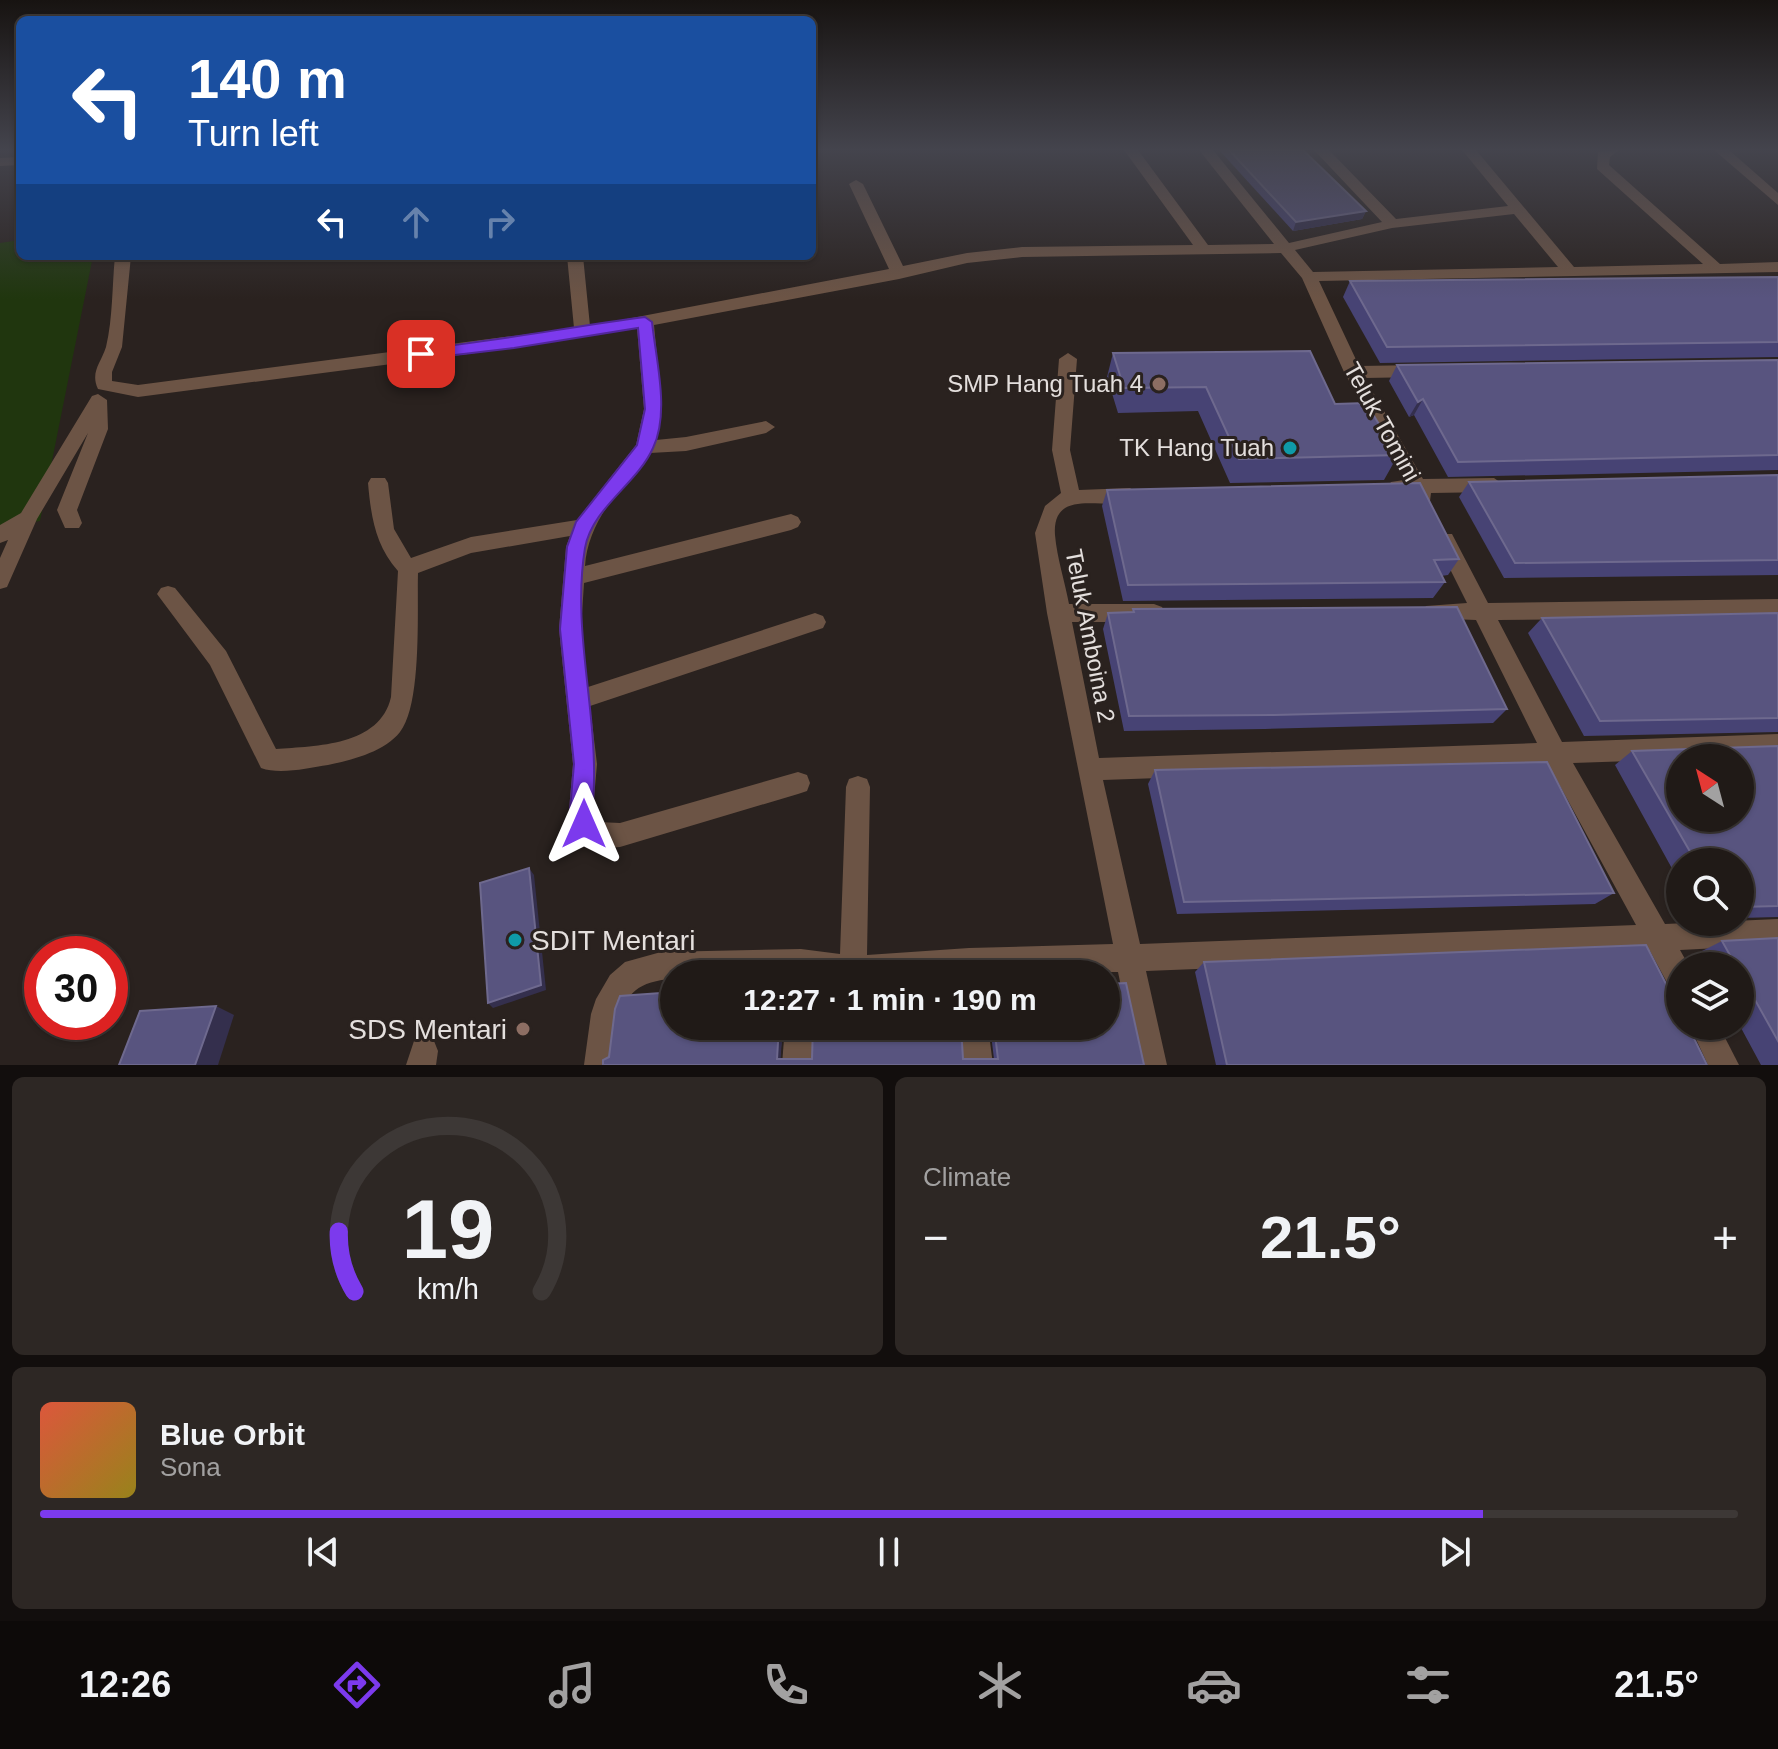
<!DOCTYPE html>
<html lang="en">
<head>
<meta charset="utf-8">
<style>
	:root { --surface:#201a17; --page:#2d2724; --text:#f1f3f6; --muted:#a2a1a1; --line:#3d3836; --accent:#7c3aed }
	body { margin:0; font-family:Helvetica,sans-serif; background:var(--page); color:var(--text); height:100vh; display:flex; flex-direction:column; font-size:30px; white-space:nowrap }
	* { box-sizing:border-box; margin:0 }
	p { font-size:26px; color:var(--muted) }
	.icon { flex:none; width:44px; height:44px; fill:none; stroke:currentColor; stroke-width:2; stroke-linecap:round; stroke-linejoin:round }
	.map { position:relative; height:1065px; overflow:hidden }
	.drawer { display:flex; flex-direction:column; gap:12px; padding:12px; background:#120e0d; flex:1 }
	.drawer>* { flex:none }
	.guide { position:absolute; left:16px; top:16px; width:800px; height:244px; border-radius:12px; box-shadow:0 2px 6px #0004,0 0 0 2px var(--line); background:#1a4fa0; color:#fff; overflow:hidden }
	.needle { width:52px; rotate:324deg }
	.buttons { position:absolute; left:1666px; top:744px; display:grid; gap:16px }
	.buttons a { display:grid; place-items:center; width:88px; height:88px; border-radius:50%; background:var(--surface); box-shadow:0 2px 6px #0004,0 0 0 2px var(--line); font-size:40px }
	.speed { position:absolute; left:24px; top:936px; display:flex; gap:16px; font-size:40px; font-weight:700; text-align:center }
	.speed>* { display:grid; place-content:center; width:104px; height:104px; border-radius:50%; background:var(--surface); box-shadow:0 2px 6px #0004,0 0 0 2px var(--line); line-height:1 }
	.speed .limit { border:12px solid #d22; background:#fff; color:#111 }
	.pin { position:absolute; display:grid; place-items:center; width:68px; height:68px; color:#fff; margin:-34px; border-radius:16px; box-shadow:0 4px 12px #0006 }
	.me { position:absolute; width:88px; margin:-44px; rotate:0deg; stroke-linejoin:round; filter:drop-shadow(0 0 6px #0008) }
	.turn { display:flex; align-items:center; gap:28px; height:168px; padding:0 40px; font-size:36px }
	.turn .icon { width:104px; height:104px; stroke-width:2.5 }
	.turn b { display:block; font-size:56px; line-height:68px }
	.lanes { display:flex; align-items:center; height:76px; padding:0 40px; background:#0003; justify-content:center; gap:40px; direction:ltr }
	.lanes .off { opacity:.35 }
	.big { font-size:60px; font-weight:600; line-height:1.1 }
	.drawer .tile { flex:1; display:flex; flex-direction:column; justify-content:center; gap:12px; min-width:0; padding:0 28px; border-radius:12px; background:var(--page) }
	.drawer .dial { align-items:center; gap:0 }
	.dial svg { height:208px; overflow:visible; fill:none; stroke:var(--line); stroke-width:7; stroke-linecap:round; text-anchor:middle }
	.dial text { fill:var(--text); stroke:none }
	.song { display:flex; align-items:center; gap:24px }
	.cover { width:96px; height:96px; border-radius:12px; background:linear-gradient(135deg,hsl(10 70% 55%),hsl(50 70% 35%)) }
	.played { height:8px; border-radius:4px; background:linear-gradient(90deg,var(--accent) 85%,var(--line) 85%) }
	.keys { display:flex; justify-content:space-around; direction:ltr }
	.heat { display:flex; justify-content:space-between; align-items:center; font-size:44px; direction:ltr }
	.drawer .tiles { flex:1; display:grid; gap:12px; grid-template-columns:1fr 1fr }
	.tile:last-child { grid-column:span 2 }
	.trip { position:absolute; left:660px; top:960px; width:460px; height:80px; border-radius:40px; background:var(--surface); box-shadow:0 2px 6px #0004,0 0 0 2px var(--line); font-weight:600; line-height:80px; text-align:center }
	.dock { display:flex; height:128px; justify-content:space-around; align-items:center; background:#0d0a09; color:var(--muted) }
	.dock .icon { width:56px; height:56px }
	.dock .on { color:var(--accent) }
	.dock b { font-size:36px; color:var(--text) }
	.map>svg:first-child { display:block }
	.green { fill:#20360e }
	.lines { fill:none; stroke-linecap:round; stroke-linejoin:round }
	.street { fill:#6c5445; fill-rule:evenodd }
	.wall { fill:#474374 }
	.shaded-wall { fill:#342f4d }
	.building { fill:#58547f; stroke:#6e698e; stroke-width:2; fill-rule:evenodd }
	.route { fill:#7c3aed; stroke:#51269a; stroke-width:2 }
	.education-dot { fill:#8d6e63; stroke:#2a221f; stroke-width:3 }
	.culture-dot { fill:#0f9aa8; stroke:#2a221f; stroke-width:3 }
	.labels { text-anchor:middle; stroke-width:6; stroke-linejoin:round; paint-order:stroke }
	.poi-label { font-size:24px; fill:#e4dfdd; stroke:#2a221f; text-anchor:end }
	.street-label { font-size:24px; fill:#e4dfdd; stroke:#2a221f }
	.near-poi-label { font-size:28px; fill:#e4dfdd; stroke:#2a221f; text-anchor:start }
</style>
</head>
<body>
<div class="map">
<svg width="1778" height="1065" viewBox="0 0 1778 1065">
	<rect width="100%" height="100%" fill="#2a221f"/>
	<path class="green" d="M 20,240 L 20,256 L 93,256 L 40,521 L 0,527 L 0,243 Z"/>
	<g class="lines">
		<g class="street">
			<path d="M 1124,150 L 1138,150 L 1208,245 L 1274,244 L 1199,150 L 1213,150 L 1289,243 L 1382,222 L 1314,150 L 1329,150 L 1396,219 L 1508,206 L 1462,150 L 1476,150 L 1574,267 L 1703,264 L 1597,169 L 1598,152 L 1619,150 L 1610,157 L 1609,165 L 1720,264 L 1778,262 L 1778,272 L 1319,281 L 1359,366 L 1421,365 L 1430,371 L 1421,377 L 1365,378 L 1423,479 L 1494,478 L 1504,485 L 1494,492 L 1431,493 L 1430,501 L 1416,501 L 1412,494 L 1391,492 L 1388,487 L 1391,482 L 1404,480 L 1344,372 L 1302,278 L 1281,253 L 1022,257 L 967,263 L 899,279 L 654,325 L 662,409 L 656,440 L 686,437 L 766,421 L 775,427 L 766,433 L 686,451 L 650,453 C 622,487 588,520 585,566 L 791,514 L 798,517 L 801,522 L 798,527 L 791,530 L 584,583 L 581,629 L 588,687 L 815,613 L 823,616 L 826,622 L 823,628 L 590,706 L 597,764 L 593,810 L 598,822 L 620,823 L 798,772 L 807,775 L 810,783 L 807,791 L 798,794 L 620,847 L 605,848 L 582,842 L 571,824 L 569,810 L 573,764 L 559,629 L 566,547 L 570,536 L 471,553 L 418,573 C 417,611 422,704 400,732 C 384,752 352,760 328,765 C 308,768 280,775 261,768 L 210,665 L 157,594 L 161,588 L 168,586 L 175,588 L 226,651 L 276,749 C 316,746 380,746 391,697 L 398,571 C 375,545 371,516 368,483 L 371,478 L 385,478 L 388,483 L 394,529 L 411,558 L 471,537 L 577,520 L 636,445 L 644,409 L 637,328 L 514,348 L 138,397 L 98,389 C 90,372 101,363 106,347 C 113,318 112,285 115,256 L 131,256 L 122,347 L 112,372 L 112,381 L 138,385 L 574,328 L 567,256 L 583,256 L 590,326 L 889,269 L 849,184 L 856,180 L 863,184 L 903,266 L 967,253 L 1022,247 L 1193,245 ZM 1514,214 L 1558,267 L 1313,272 L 1295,250 L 1392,228 Z"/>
			<path d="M 1714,150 L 1729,150 L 1778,193 L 1778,205 Z"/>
			<path d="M 20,157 L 20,165 L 0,166 L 0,158 Z"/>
			<path d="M 1068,353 L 1077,359 L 1070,450 L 1079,490 L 1130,488 L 1140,495 C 1124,520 1051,479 1055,535 C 1057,558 1065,582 1069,604 L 1154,604 L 1162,607 L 1165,613 L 1162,619 L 1154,622 L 1072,622 L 1099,758 L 1537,743 L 1476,620 L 1426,618 L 1423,612 L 1426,606 L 1467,603 L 1435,539 L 1438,534 L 1452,534 L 1488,603 L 1778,599 L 1778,617 L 1498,620 L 1562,742 L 1778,734 L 1778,756 L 1573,763 L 1665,924 L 1778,919 L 1778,945 L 1680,950 L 1689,966 L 1680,966 L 1680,992 L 1670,988 L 1650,951 L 1146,971 L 1167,1065 L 1137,1065 L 1118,972 L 674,974 L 674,979 C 616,981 619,1019 614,1065 L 584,1065 L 591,1014 L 596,999 L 610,975 L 625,962 L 661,952 L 801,949 L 840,954 L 846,787 L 849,779 L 858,776 L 867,779 L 870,787 L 867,955 L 969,948 L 1113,944 L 1047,613 L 1035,533 L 1045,506 L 1061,493 L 1052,450 L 1059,359 ZM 1548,764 L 1636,925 L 1140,944 L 1103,780 Z"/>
			<path d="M 98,394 L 107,400 L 108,429 L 77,510 L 82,523 L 79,528 L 65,528 L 57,510 L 88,433 L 37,519 L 7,587 L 0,589 L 0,558 L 8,540 L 0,543 L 0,525 L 21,513 L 92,396 Z"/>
			<path d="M 785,1026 L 813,1026 L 812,1065 L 782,1065 Z"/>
			<path d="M 960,1026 L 988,1026 L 993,1065 L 963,1065 Z"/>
			<path d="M 1690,1026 L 1719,1026 L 1739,1065 L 1708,1065 Z"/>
			<path d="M 424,1037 L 434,1041 L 438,1051 L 436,1065 L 406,1065 L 414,1041 Z"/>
		</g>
	</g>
	<g class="wall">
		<path d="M 1219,150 L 1303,150 L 1366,211 L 1362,219 L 1293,231 Z"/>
		<path d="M 1778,277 L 1778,357 L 1380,363 L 1343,297 L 1350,281 Z"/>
		<path d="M 1113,353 L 1335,404 L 1398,455 L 1384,480 L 1230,483 L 1198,411 L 1118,413 L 1107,377 Z"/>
		<path d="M 1778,360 L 1778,470 L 1448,477 L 1414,415 L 1409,417 L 1389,381 L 1397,365 Z"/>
		<path d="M 1778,475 L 1778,575 L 1504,578 L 1459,497 L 1469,482 Z"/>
		<path d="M 1107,490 L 1459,559 L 1448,575 L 1441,576 L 1445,582 L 1433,598 L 1123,601 L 1102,506 Z"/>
		<path d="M 1133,609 L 1507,709 L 1493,723 L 1265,729 L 1124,731 L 1103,629 L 1108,613 L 1132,613 Z"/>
		<path d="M 1778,613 L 1778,732 L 1584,736 L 1528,633 L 1542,618 Z"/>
		<path d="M 1778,746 L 1778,917 L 1740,918 L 1740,862 L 1680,862 L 1680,883 L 1615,765 L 1632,751 Z"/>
		<path d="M 1155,770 L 1614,893 L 1595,904 L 1177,914 L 1148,784 Z"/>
		<path d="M 1778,938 L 1778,1065 L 1761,1065 L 1740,1026 L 1740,966 L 1708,966 L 1700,952 L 1722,941 Z"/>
		<path d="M 1204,962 L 1707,1065 L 1216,1065 L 1195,972 Z"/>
		<path d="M 674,1026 L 783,1026 L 780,1059 L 994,1059 L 990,1026 L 1106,1026 L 1144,1065 L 609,1057 Z"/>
	</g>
	<g class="shaded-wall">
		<path d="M 1366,211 L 1362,219 L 1293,231 L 1296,222 Z"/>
		<path d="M 1423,399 L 1414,415 L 1409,417 L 1418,402 Z"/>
		<path d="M 529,868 L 534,875 L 546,990 L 493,1008 L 488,1003 Z"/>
		<path d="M 216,1006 L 234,1015 L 218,1065 L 195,1065 Z"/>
		<path d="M 779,1026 L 783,1026 L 780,1065 L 777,1059 Z"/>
	</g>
	<g class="building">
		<path d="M 1229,150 L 1303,150 L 1366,211 L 1296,222 Z"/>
		<path d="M 1778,277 L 1778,342 L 1387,347 L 1350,281 Z"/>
		<path d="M 1310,351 L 1335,404 L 1366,403 L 1398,455 L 1239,459 L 1206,387 L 1124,388 L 1113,353 Z"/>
		<path d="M 1778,360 L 1778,455 L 1458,462 L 1423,399 L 1418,402 L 1397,365 Z"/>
		<path d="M 1778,475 L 1778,560 L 1515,563 L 1469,482 Z"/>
		<path d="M 1420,483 L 1459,559 L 1434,560 L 1445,582 L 1128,585 L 1107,490 Z"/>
		<path d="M 1457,607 L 1507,709 L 1274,715 L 1129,716 L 1108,613 L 1134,612 L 1133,609 Z"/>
		<path d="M 1778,613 L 1778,718 L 1600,721 L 1542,618 Z"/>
		<path d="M 1778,746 L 1778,906 L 1740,907 L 1740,862 L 1696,862 L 1632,751 ZM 1680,758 L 1740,758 L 1740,818 L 1680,818 Z"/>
		<path d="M 1547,762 L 1614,893 L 1184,902 L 1155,770 Z"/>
		<path d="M 529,868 L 541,985 L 488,1003 L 480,883 Z"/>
		<path d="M 1778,938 L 1778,1041 L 1740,973 L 1740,966 L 1736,966 L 1722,941 Z"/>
		<path d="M 1646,945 L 1680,1011 L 1680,1026 L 1688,1026 L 1707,1065 L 1227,1065 L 1204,962 Z"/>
		<path d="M 1126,983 L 1144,1065 L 603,1065 L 603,1060 L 609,1057 L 615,1009 L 620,996 L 674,992 L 674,1026 L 779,1026 L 777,1059 L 812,1059 L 813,1026 L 961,1026 L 963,1059 L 998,1059 L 994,1026 L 1106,1026 L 1106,984 Z"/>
		<path d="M 216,1006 L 195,1065 L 119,1065 L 140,1011 Z"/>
	</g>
	<linearGradient id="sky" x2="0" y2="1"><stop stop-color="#171311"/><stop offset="0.5" stop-color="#44444d"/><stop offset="1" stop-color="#44444d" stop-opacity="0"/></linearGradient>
	<rect width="1778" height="299" fill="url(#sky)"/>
	<path class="route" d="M 645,317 L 652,322 C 656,361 670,412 653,448 C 637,484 592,508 585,548 C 571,633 600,717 593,802 C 592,813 596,821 592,831 L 584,835 L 576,831 L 570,810 L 574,764 L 560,629 L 567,547 L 576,522 L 637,445 L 645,409 L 638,328 L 514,348 L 421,359 L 414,354 L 421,349 C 496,341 570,327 645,317 Z"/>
	<g class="education-dot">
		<circle cx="1159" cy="384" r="8"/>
		<circle cx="523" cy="1029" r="8"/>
	</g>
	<g class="culture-dot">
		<circle cx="1290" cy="448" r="8"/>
		<circle cx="515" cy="940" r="8"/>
	</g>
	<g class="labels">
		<g class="poi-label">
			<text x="1143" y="392">SMP Hang Tuah 4</text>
			<text x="1274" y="456">TK Hang Tuah</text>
		</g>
		<g class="street-label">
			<text transform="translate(1382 422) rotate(61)" y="8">Teluk Tomini</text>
			<text transform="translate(1090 636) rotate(79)" y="8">Teluk Amboina 2</text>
		</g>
		<g class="near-poi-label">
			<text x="531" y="950">SDIT Mentari</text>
			<text x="507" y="1039" text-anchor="end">SDS Mentari</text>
		</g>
	</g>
</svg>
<div class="buttons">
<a><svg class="needle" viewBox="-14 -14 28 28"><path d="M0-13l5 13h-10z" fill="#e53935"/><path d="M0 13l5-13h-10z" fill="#a2a1a1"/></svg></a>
<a><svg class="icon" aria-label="search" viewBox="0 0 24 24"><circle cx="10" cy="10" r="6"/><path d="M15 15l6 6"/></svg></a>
<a><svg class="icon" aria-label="layers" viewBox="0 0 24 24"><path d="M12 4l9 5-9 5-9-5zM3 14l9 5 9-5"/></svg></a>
</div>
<div class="speed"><div class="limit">30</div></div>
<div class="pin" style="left:421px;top:354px;background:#d93025"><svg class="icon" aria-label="arrive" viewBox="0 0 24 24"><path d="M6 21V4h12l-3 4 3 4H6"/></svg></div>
<svg class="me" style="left:584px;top:824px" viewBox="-20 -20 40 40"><path d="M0-17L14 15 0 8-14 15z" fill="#7c3aed" stroke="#fff" stroke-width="4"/></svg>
<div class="trip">12:27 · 1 min · 190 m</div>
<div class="guide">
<div class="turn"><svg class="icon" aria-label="left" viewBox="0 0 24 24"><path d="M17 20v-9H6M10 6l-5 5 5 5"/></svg><div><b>140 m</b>Turn left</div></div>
<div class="lanes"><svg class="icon" aria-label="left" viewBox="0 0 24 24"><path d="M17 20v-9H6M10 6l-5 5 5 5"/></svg><svg class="icon off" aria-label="ahead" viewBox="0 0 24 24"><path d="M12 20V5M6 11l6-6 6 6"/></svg><svg class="icon off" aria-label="right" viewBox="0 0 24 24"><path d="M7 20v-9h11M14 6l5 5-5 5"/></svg></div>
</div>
</div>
<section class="drawer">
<div class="tiles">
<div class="tile dial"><svg viewBox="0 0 100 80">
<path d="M14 69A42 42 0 1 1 86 69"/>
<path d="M14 69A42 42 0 0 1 8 46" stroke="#7c3aed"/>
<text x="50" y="56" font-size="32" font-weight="700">19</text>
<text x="50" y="72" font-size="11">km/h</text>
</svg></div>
<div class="tile"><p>Climate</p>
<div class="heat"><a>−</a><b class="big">21.5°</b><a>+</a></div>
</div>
<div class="tile">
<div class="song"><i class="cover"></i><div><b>Blue Orbit</b><p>Sona</p></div></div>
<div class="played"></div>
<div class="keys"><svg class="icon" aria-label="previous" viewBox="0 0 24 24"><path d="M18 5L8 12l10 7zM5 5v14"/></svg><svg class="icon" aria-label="pause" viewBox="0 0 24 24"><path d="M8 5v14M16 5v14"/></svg><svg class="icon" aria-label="next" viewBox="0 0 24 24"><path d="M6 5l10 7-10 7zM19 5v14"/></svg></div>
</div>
</div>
</section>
<nav class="dock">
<b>12:26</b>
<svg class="icon on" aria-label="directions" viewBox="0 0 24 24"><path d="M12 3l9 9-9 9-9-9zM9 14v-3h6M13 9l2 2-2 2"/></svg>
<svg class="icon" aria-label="music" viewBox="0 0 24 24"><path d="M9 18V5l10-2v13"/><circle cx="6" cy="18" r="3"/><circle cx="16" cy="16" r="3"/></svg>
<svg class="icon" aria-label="phone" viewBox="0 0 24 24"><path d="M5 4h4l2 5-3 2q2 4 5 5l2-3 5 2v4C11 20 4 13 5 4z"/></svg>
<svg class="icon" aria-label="climate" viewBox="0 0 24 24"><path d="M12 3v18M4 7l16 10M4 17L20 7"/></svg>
<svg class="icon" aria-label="car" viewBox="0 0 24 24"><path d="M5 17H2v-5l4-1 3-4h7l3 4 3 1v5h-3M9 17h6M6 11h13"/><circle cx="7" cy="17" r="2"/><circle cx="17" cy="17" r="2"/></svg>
<svg class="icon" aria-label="filters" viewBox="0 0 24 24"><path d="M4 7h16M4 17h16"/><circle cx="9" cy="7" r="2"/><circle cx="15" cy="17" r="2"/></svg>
<b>21.5°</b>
</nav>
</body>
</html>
